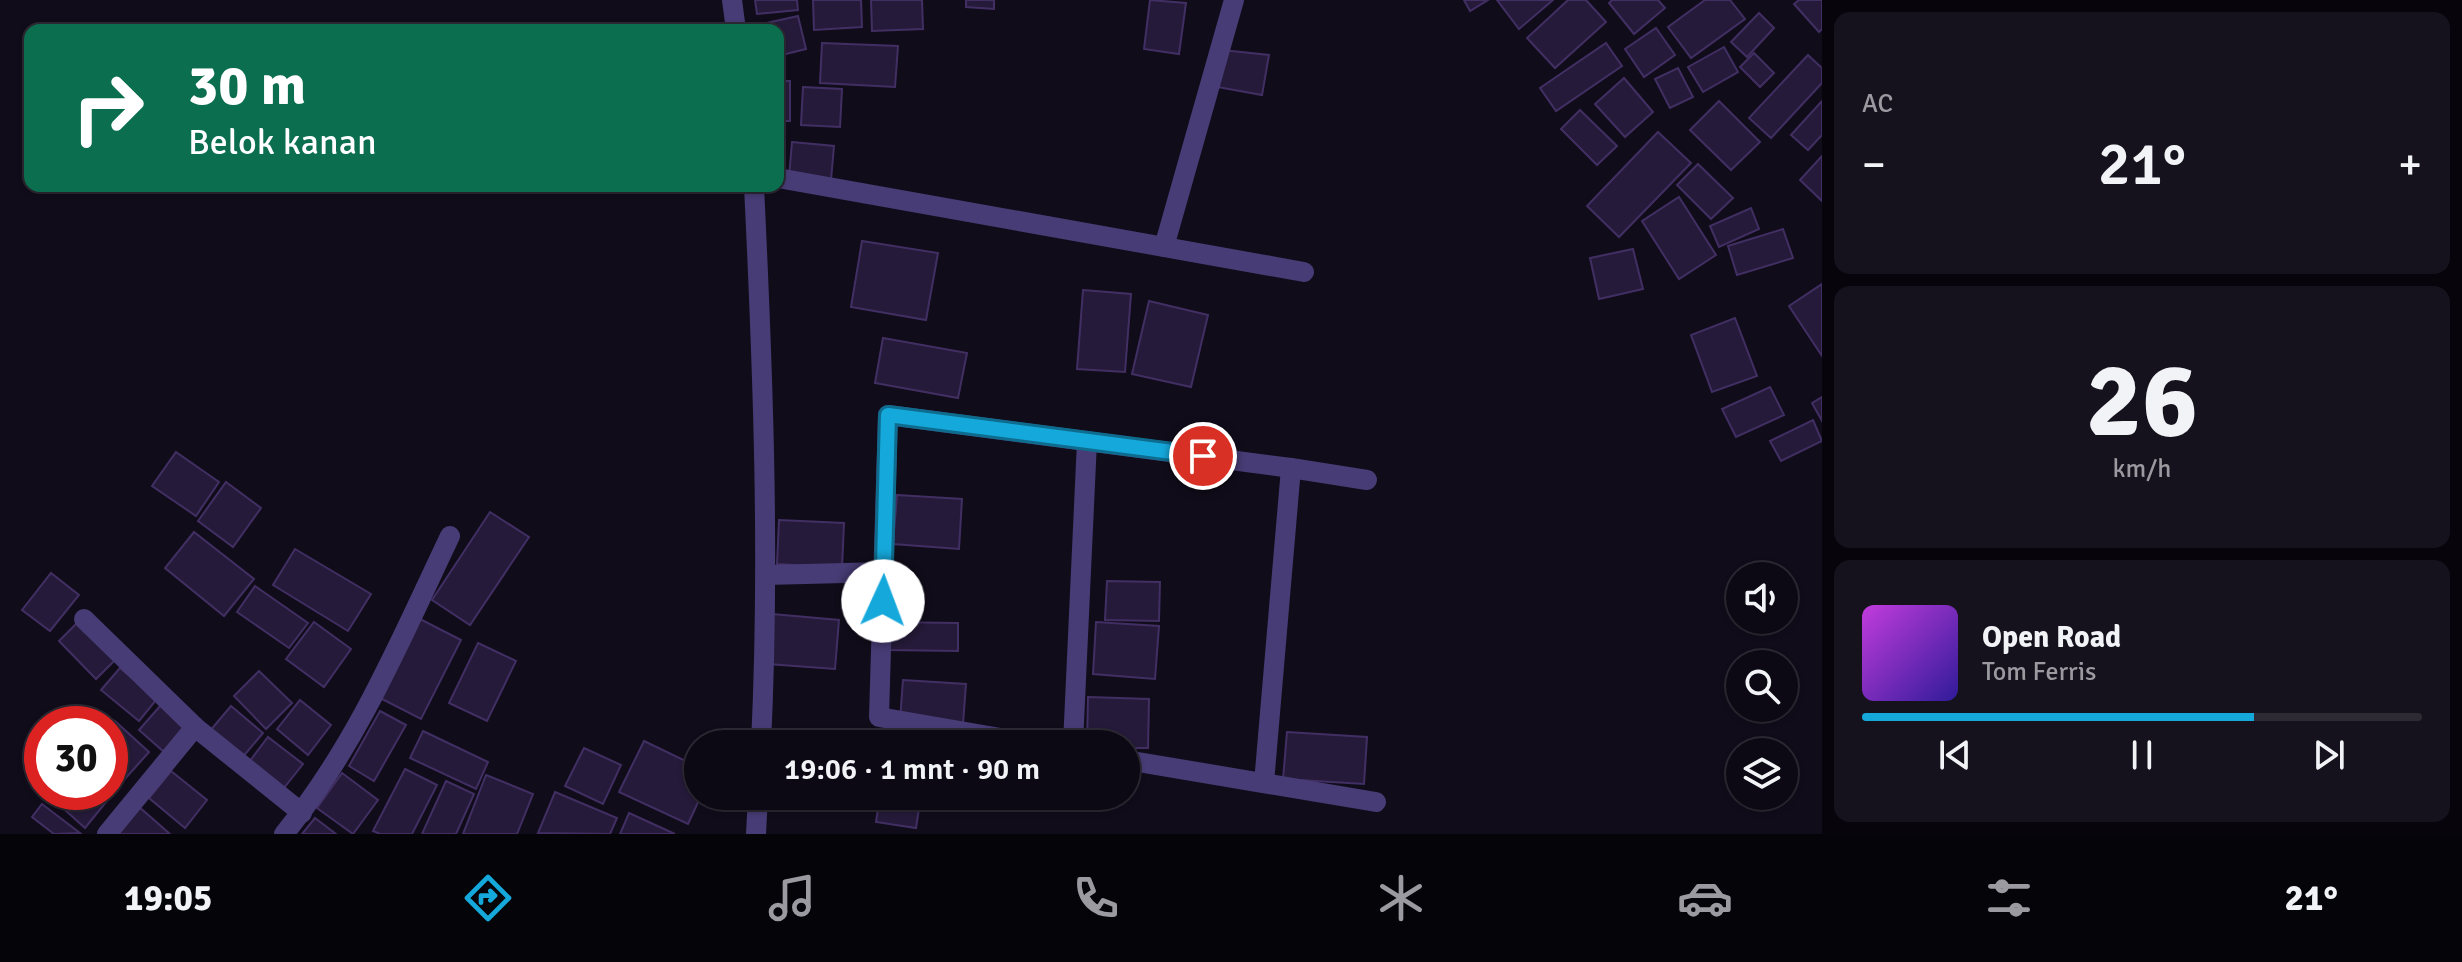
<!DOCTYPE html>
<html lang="id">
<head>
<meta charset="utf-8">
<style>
	:root { --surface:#0d0914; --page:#16121d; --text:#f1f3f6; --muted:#9a9aa0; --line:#2d2a34; --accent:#15a8db }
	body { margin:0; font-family:Signika,sans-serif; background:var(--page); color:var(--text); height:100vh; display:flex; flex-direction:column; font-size:30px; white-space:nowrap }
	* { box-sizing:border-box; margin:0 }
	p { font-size:26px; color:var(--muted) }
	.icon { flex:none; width:44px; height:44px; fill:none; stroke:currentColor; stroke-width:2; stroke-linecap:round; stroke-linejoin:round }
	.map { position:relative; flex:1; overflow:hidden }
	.drawer { display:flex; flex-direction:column; gap:12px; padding:12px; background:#07050b; width:640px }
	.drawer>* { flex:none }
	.guide { position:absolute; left:24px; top:24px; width:760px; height:168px; border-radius:16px; box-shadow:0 2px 6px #0004,0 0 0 2px var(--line); background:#0b6e4f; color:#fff; overflow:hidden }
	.tools { position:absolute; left:1726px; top:562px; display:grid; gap:16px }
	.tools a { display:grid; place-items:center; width:72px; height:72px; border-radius:50%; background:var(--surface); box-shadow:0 2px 6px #0004,0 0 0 2px var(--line); font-size:40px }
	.speed { position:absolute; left:24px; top:706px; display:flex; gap:16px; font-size:40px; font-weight:700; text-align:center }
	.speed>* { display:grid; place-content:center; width:104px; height:104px; border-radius:50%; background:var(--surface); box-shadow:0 2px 6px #0004,0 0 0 2px var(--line); line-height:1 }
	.speed .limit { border:12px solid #d22; background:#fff; color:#111 }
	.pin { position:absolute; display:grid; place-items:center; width:68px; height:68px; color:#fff; margin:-34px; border:4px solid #fff; border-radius:50%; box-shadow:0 2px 8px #0007 }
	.me { position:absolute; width:88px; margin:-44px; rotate:2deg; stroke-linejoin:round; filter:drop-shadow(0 0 6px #0008) }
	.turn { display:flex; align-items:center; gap:28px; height:168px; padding:0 32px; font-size:36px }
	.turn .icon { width:104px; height:104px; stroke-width:2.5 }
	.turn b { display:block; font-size:56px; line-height:68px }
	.big { font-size:60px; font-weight:600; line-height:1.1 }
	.drawer .card { flex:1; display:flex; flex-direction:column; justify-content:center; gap:12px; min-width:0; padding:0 28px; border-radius:16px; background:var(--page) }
	.drawer .dial { align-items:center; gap:0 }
	.dial b { font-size:104px; line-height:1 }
	.song { display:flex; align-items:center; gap:24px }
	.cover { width:96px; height:96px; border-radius:12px; background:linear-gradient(135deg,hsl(290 70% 55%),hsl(250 70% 35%)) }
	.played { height:8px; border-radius:4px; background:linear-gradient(90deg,var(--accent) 70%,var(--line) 70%) }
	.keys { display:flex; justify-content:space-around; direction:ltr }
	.heat { display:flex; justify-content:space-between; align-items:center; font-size:44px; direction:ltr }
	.trip { position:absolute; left:684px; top:730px; width:456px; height:80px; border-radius:40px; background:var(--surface); box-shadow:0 2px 6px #0004,0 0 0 2px var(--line); font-weight:600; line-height:80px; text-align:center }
	.menu { display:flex; height:128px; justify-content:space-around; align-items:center; background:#050408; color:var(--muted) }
	.menu .icon { width:56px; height:56px }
	.menu .current { color:var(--accent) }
	.menu b { font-size:36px; color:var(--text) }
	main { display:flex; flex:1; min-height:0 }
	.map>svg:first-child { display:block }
	.building { fill:#251a39; stroke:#412f63; stroke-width:2 }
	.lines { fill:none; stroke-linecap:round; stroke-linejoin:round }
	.street { stroke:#473c75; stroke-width:20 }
	.route-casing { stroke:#0e6d8e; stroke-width:20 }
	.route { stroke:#15a8db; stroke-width:14 }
</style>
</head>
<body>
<main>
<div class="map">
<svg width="1822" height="834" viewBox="0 0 1822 834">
	<rect width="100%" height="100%" fill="#110c1a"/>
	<g class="building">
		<path d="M 755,0 L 797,0 L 798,10 L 757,14 Z"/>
		<path d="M 813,0 L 861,0 L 862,27 L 814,30 Z"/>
		<path d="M 871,0 L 922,0 L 923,29 L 872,31 Z"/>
		<path d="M 966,0 L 994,0 L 994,9 L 966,7 Z"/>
		<path d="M 1150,0 L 1186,3 L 1179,54 L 1144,49 Z"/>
		<path d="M 1464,0 L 1488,0 L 1470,11 Z"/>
		<path d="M 1497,0 L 1553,0 L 1519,29 Z"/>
		<path d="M 1568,0 L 1586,0 L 1606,22 L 1555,68 L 1527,38 Z"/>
		<path d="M 1612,0 L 1658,0 L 1665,8 L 1634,34 L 1609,3 Z"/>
		<path d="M 1705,0 L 1730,0 L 1745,19 L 1691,58 L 1668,27 Z"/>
		<path d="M 1799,0 L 1822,0 L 1822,29 L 1819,32 L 1794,4 Z"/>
		<path d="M 1759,13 L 1774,28 L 1747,57 L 1731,42 Z"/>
		<path d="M 798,16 L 806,49 L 778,56 L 778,30 L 760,30 L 758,25 Z"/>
		<path d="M 1656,28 L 1675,55 L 1644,77 L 1625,49 Z"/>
		<path d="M 822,43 L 898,46 L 895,87 L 820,83 Z"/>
		<path d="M 1606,43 L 1622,66 L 1556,111 L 1540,88 Z"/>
		<path d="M 1724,47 L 1738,72 L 1703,92 L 1688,67 Z"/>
		<path d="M 1222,50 L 1269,55 L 1262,95 L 1212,86 Z"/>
		<path d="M 1754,53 L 1774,73 L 1760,87 L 1740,67 Z"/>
		<path d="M 1808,55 L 1822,68 L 1822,83 L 1771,138 L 1749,118 Z"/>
		<path d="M 1678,68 L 1693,97 L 1670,108 L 1655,79 Z"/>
		<path d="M 1624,78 L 1653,112 L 1625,137 L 1595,104 Z"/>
		<rect x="778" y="81" width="12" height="40"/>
		<path d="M 803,87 L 842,89 L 840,127 L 801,125 Z"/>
		<path d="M 1719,101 L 1760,142 L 1731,170 L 1690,130 Z"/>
		<path d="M 1822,101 L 1822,135 L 1808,150 L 1791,135 Z"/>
		<path d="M 1580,110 L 1617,146 L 1597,165 L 1561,129 Z"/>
		<path d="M 1658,132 L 1691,163 L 1619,237 L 1587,206 Z"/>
		<path d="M 792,142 L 834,146 L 831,180 L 789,177 Z"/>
		<path d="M 1822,156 L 1822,201 L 1800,180 Z"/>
		<path d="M 1698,164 L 1733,198 L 1711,219 L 1677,185 Z"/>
		<path d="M 1679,197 L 1716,255 L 1679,279 L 1642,221 Z"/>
		<path d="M 1751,208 L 1759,229 L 1719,247 L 1710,226 Z"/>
		<path d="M 1783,229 L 1793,258 L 1737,275 L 1728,246 Z"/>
		<path d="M 862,241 L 938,253 L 926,320 L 851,307 Z"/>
		<path d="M 1633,249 L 1643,289 L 1599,299 L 1590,258 Z"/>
		<path d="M 1822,284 L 1822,356 L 1789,306 Z"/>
		<path d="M 1083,290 L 1131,294 L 1125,372 L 1077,369 Z"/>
		<path d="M 1149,301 L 1208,315 L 1191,387 L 1132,374 Z"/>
		<path d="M 1735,318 L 1757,376 L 1712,392 L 1691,335 Z"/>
		<path d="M 883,338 L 967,353 L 958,398 L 875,383 Z"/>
		<path d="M 1770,387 L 1784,415 L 1736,437 L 1722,409 Z"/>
		<path d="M 1822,397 L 1822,421 L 1812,403 Z"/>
		<path d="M 1813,420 L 1822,441 L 1781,461 L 1770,441 Z"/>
		<path d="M 176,452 L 219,482 L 196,516 L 152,486 Z"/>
		<path d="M 226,482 L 261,508 L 233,547 L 198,521 Z"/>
		<path d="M 897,495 L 962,499 L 959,549 L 893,544 Z"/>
		<path d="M 490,512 L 529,537 L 470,625 L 432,600 Z"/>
		<path d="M 779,520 L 844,523 L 842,568 L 777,564 Z"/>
		<path d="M 194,532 L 254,579 L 224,616 L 165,568 Z"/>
		<path d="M 295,549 L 371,594 L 348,631 L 273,585 Z"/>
		<path d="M 51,573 L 79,595 L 50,631 L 22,610 Z"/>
		<path d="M 1107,581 L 1160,582 L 1159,621 L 1105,620 Z"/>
		<path d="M 255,586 L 308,623 L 289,648 L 237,612 Z"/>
		<path d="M 772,614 L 839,620 L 835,669 L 768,664 Z"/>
		<path d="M 418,618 L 461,640 L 421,719 L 378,697 Z"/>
		<path d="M 79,621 L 117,658 L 96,679 L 59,641 Z"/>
		<path d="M 314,622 L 351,649 L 324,687 L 286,659 Z"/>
		<path d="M 886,622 L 958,623 L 958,651 L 886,650 Z"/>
		<path d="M 1096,622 L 1159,626 L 1155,679 L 1093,674 Z"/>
		<path d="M 478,643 L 516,661 L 487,721 L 449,703 Z"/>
		<path d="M 120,668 L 157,699 L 139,721 L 101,690 Z"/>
		<path d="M 259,671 L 292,703 L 266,729 L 234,696 Z"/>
		<path d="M 903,680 L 966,684 L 963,724 L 900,720 Z"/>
		<path d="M 1088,697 L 1149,699 L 1148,748 L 1126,748 L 1126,744 L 1087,744 Z"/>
		<path d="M 300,700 L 331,725 L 308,755 L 277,729 Z"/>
		<path d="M 161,705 L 186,726 L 164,752 L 139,730 Z"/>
		<path d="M 231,706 L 263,733 L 241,759 L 209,732 Z"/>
		<path d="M 380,711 L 406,725 L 374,781 L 349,766 Z"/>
		<path d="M 115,721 L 149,752 L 116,789 L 110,784 L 110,726 Z"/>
		<path d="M 423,731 L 488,762 L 476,789 L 410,758 Z"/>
		<path d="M 1287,732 L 1367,737 L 1364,784 L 1283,779 Z"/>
		<path d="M 268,737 L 303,764 L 283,789 L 249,762 Z"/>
		<path d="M 644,741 L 698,767 L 698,796 L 701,796 L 688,824 L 619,792 Z"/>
		<path d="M 584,748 L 621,765 L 603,804 L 565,786 Z"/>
		<path d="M 405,769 L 437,785 L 412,834 L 380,834 L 373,831 Z"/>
		<path d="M 171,771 L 207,800 L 185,828 L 149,798 Z"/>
		<path d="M 342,773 L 378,800 L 353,834 L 317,808 Z"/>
		<path d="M 486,775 L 533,794 L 517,834 L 463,834 Z"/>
		<path d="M 446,781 L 474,794 L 456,834 L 422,834 Z"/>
		<path d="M 45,792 L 106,792 L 111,796 L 85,828 Z"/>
		<path d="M 555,792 L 617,818 L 610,834 L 538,833 Z"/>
		<path d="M 880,796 L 921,796 L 916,828 L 876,822 Z"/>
		<path d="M 42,804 L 80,833 L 54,834 L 32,817 Z"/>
		<path d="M 138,806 L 170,834 L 114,834 Z"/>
		<path d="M 629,813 L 675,834 L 620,834 Z"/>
		<path d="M 315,818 L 336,834 L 302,834 Z"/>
	</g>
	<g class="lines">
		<g class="street">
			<path d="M 732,0 L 736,30"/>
			<path d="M 778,178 L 1304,272"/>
			<path d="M 754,186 C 763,372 770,558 761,744"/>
			<path d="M 1164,247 L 1234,0"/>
			<path d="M 1291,468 L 1367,480"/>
			<path d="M 766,575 L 884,572"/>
			<path d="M 84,619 L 195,727 L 302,813"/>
			<path d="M 1035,744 L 879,717 L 888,415 L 1291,468 L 1264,783"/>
			<path d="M 1073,744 L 1087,441"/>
			<path d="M 1126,760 L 1376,802"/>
			<path d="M 107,834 L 195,727"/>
			<path d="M 284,834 C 357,745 401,639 450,536"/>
			<path d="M 756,834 L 758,796"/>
		</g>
	</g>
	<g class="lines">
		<g class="route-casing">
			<path id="route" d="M 883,601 L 888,415 L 1203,456"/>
		</g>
		<use href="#route" class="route"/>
	</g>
</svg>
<div class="tools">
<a><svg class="icon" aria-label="sound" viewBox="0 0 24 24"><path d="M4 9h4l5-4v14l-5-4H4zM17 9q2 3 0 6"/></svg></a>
<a><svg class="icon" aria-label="search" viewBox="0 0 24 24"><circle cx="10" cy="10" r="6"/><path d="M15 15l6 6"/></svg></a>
<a><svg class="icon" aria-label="layers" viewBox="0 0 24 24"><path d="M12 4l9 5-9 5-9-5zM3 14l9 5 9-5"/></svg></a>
</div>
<div class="speed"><div class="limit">30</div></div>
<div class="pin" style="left:1203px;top:456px;background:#d93025"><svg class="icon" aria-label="arrive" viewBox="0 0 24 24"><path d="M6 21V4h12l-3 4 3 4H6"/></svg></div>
<svg class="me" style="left:883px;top:601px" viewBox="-20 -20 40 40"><circle r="19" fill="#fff"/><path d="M0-13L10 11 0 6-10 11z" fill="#15a8db"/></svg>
<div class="trip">19:06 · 1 mnt · 90 m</div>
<div class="guide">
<div class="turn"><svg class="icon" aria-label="right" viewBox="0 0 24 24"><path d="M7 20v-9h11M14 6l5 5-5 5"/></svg><div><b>30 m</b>Belok kanan</div></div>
</div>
</div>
<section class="drawer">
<div class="card"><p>AC</p>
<div class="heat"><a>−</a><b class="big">21°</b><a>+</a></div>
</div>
<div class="card dial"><b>26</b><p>km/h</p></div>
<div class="card">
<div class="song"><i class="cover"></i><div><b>Open Road</b><p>Tom Ferris</p></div></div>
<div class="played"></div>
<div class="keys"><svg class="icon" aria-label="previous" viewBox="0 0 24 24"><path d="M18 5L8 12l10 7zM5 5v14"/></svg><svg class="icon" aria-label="pause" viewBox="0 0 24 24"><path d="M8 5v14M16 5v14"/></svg><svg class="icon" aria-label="next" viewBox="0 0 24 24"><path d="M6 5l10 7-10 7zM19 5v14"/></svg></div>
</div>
</section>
</main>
<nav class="menu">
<b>19:05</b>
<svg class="icon current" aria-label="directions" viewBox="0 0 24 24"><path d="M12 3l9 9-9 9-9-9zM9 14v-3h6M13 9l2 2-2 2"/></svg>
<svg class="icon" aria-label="music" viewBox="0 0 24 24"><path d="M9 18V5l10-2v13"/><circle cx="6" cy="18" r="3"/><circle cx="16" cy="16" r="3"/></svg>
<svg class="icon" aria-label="phone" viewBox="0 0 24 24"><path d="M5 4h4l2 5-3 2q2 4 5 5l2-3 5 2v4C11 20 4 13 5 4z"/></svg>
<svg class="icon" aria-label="climate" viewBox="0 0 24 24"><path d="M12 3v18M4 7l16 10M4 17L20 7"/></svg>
<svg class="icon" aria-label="car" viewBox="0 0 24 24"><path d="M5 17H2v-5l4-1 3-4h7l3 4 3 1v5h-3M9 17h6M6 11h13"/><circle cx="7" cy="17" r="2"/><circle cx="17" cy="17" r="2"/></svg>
<svg class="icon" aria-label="filters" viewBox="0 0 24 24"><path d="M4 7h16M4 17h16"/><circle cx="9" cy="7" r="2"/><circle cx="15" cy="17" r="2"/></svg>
<b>21°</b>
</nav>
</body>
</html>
